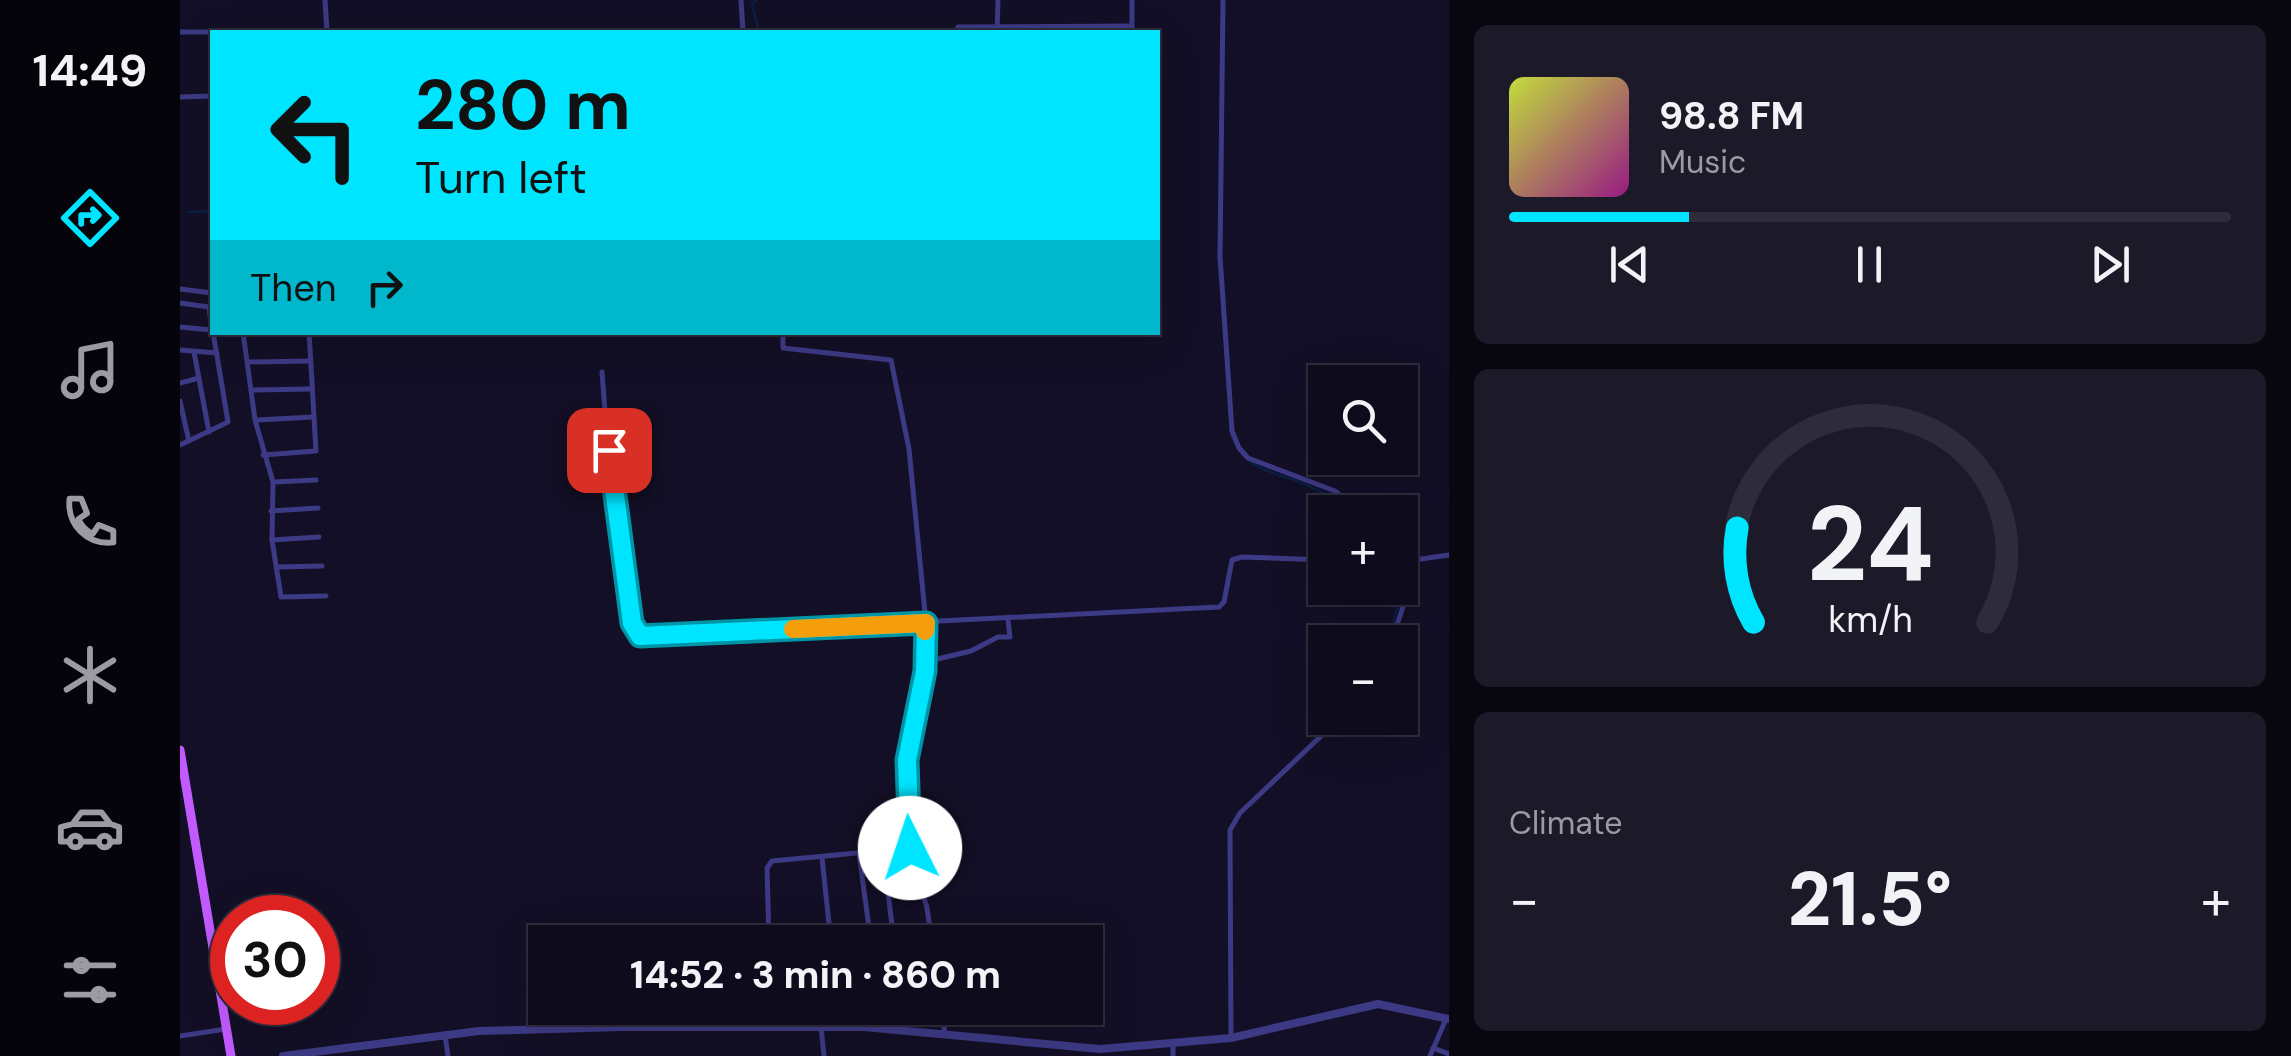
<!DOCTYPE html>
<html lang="en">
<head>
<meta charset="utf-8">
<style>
	:root { --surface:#0e0b1c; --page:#1c1929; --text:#f1f3f6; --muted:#9b9ba3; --line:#2e2b3b; --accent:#00e5ff }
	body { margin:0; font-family:"DM Sans",sans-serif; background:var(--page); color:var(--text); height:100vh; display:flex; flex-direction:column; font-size:38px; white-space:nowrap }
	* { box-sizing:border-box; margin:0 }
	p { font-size:32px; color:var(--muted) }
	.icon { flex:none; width:55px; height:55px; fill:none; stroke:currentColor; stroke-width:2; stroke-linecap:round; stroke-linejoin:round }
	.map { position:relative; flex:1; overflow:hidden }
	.sheet { display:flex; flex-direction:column; gap:25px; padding:25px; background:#08060f; width:842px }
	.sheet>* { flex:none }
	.guide { position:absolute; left:30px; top:30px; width:950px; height:305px; border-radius:0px; box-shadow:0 10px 40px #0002,0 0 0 2px var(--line); background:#00e5ff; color:#111; overflow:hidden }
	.fabs { position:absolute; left:1128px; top:365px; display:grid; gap:20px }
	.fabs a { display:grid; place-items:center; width:110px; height:110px; border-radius:0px; background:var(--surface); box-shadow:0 10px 40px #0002,0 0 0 2px var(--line); font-size:50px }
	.speed { position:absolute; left:30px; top:895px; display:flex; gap:20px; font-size:50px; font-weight:700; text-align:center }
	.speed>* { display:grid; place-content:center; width:130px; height:130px; border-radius:50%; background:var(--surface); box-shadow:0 10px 40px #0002,0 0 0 2px var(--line); line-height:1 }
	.speed .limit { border:15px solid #d22; background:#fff; color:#111 }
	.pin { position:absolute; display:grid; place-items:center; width:85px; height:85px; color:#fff; margin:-42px; border-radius:20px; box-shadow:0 5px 15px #0006 }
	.me { position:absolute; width:110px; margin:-55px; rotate:356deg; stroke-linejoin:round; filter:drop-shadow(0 0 8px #0008) }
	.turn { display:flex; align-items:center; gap:35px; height:210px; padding:0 40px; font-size:45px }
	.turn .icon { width:130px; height:130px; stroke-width:2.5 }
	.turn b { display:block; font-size:70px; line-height:85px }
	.then { display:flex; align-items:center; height:95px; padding:0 40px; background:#0003; gap:20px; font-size:38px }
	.big { font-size:75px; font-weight:800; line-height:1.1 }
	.sheet .tile { flex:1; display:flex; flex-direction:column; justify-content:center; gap:15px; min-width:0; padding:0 35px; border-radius:15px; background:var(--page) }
	.sheet .dial { align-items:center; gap:0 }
	.dial svg { height:260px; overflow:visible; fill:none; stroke:var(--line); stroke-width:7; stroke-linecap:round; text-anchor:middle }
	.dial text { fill:var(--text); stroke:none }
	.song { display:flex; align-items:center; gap:30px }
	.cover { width:120px; height:120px; border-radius:15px; background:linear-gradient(135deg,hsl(70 70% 55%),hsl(310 70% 35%)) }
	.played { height:10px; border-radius:5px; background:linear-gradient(90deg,var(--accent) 25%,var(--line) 25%) }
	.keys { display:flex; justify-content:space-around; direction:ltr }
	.heat { display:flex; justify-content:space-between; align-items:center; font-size:55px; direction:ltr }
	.trip { position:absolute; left:348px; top:925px; width:575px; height:100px; border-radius:0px; background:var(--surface); box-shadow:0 10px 40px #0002,0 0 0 2px var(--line); font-weight:800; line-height:100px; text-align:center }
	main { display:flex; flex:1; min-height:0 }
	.menu { display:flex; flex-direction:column; width:180px; justify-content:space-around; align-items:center; background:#06040b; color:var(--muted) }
	.menu .icon { width:70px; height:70px }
	.menu .on { color:var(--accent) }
	.menu b { font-size:45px; color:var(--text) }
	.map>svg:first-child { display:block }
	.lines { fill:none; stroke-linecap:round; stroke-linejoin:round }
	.stream { stroke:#0a1f44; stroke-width:2.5 }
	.minor { stroke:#3d3a85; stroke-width:5 }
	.tertiary { stroke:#3d3a85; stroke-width:8 }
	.primary { stroke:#c25bff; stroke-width:9 }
	.route-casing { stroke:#0095a6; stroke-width:25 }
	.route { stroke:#00e5ff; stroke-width:18 }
	.slow { stroke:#f59e0b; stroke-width:18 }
</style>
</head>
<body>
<main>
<nav class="menu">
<b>14:49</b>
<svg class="icon on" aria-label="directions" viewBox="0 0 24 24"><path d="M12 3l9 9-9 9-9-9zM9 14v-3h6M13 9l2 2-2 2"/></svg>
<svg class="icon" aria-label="music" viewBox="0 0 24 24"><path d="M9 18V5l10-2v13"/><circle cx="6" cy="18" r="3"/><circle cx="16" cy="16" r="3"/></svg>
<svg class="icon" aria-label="phone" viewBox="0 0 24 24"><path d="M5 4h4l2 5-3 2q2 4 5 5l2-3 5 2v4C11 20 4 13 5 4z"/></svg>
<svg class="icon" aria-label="climate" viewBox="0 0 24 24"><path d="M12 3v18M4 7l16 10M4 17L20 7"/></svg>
<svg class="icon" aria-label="car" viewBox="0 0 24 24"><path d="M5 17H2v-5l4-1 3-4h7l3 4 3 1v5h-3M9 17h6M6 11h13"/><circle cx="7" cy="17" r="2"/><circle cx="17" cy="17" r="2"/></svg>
<svg class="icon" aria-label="filters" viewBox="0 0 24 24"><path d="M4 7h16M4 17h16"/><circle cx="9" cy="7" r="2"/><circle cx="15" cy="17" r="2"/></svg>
</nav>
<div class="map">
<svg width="1269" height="1056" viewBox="0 0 1269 1056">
	<rect width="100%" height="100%" fill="#130f26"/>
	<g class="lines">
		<g class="stream">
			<path d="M 577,0 L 572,4 L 579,32"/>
			<path d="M 9,212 L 32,211"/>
			<path d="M 1038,256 L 1039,273"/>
			<path d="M 1050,431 C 1064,474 1095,470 1131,487 C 1146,493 1159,504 1172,512"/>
			<path d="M 1207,642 L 1226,580 L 1220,556"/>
		</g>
		<g class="minor">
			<path d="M 145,0 L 147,32"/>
			<path d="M 561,0 L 563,32"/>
			<path d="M 952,0 L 952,32"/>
			<path d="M 1043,0 L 1040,256 L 1052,431 L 1059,448 L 1068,458 L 1155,491 L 1180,512"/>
			<path d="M 0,32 L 124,32"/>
			<path d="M 778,32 L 778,27 L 952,26"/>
			<path d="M 817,32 L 818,0"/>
			<path d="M 0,97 L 32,96"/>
			<path d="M 0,289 L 32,293"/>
			<path d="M 0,303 L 29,307 L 32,332"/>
			<path d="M 0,327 L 32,330"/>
			<path d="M 63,332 L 75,420 L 93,482 L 92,540 L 101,597 L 146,596"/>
			<path d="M 603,332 L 603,348 L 711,360 L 729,449 L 746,623 L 745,671 L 727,760 L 726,789 L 730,848 L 747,908 L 752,942"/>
			<path d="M 0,350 L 37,353"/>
			<path d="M 14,352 L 29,432"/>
			<path d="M 68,362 L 129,361"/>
			<path d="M 422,372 C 425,414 441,614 460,636 L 1039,607 L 1044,602 L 1052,560 L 1062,557 L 1145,560"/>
			<path d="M 0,383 L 19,378"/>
			<path d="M 73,390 L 131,389"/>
			<path d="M 0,401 L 9,441"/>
			<path d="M 77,420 L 133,417"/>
			<path d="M 0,445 L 48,422 L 33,332"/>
			<path d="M 83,455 L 136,451 L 129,332"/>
			<path d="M 94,482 L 136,480"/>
			<path d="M 91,511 L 138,508"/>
			<path d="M 92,540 L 139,537"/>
			<path d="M 1220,562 L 1269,555"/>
			<path d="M 97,567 L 142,566"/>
			<path d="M 1211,642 C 1221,611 1239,577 1220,547"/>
			<path d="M 745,662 L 791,651 L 818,637 L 830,637 L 828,620"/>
			<path d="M 703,851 L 714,942"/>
			<path d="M 679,854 L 691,942"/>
			<path d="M 642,858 L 651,942"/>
			<path d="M 622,935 L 622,942"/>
			<path d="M 589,942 L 587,868 L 592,861 L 730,848"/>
			<path d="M 659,1008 L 661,1027"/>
			<path d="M 701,1008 L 704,1029"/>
			<path d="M 723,1008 L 726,1031"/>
			<path d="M 761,1008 L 765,1034"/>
			<path d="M 588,1026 L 588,1008"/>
			<path d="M 622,1026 L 622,1008"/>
			<path d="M 641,1027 L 644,1056"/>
			<path d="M 265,1035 L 268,1056"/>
			<path d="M 0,1036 L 46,1029"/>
			<path d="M 1051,1038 L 1050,830 L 1060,813 L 1160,718"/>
			<path d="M 1253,1048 L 1269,1054"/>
			<path d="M 993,1056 L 993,1045"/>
			<path d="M 1250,1056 L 1266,1019"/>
		</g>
		<path class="tertiary" d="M 103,1056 L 299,1031 L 442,1027 L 684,1027 L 920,1049 L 1051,1038 L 1198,1004 L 1269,1019"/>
		<path class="primary" d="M 0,750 L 51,1056"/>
	</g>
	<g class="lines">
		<g class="route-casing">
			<path id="route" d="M 429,450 L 452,623 L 460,636 L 746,623 L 745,671 L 727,760 L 730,848"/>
		</g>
		<use href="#route" class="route"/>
		<path class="slow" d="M 613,629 L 746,623 L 745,631"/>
	</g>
</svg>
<div class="fabs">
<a><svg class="icon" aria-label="search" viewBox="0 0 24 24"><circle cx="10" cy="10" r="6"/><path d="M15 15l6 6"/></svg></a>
<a>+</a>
<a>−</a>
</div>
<div class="speed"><div class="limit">30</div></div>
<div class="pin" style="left:429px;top:450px;background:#d93025"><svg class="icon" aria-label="arrive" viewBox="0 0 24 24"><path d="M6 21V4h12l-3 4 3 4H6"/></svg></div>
<svg class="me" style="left:730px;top:848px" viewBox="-20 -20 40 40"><circle r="19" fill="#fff"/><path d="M0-13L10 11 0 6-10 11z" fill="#00e5ff"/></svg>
<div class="trip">14:52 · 3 min · 860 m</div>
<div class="guide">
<div class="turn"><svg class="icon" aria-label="left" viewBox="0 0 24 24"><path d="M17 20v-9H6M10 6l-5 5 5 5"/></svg><div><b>280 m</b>Turn left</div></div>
<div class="then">Then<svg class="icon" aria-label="right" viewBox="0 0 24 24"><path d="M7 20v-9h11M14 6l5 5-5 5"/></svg></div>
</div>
</div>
<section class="sheet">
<div class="tile">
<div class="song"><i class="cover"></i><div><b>98.8 FM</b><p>Music</p></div></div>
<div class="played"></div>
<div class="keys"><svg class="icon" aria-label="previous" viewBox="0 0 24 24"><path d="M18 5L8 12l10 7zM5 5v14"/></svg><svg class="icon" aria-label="pause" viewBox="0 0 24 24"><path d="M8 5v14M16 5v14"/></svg><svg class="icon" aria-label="next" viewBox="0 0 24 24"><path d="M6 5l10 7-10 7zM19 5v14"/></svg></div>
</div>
<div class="tile dial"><svg viewBox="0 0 100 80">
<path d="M14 69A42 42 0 1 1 86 69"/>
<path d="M14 69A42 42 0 0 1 9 40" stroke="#00e5ff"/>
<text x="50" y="56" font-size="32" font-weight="700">24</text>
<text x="50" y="72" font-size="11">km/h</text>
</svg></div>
<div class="tile"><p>Climate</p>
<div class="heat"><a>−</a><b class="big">21.5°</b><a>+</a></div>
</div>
</section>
</main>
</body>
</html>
